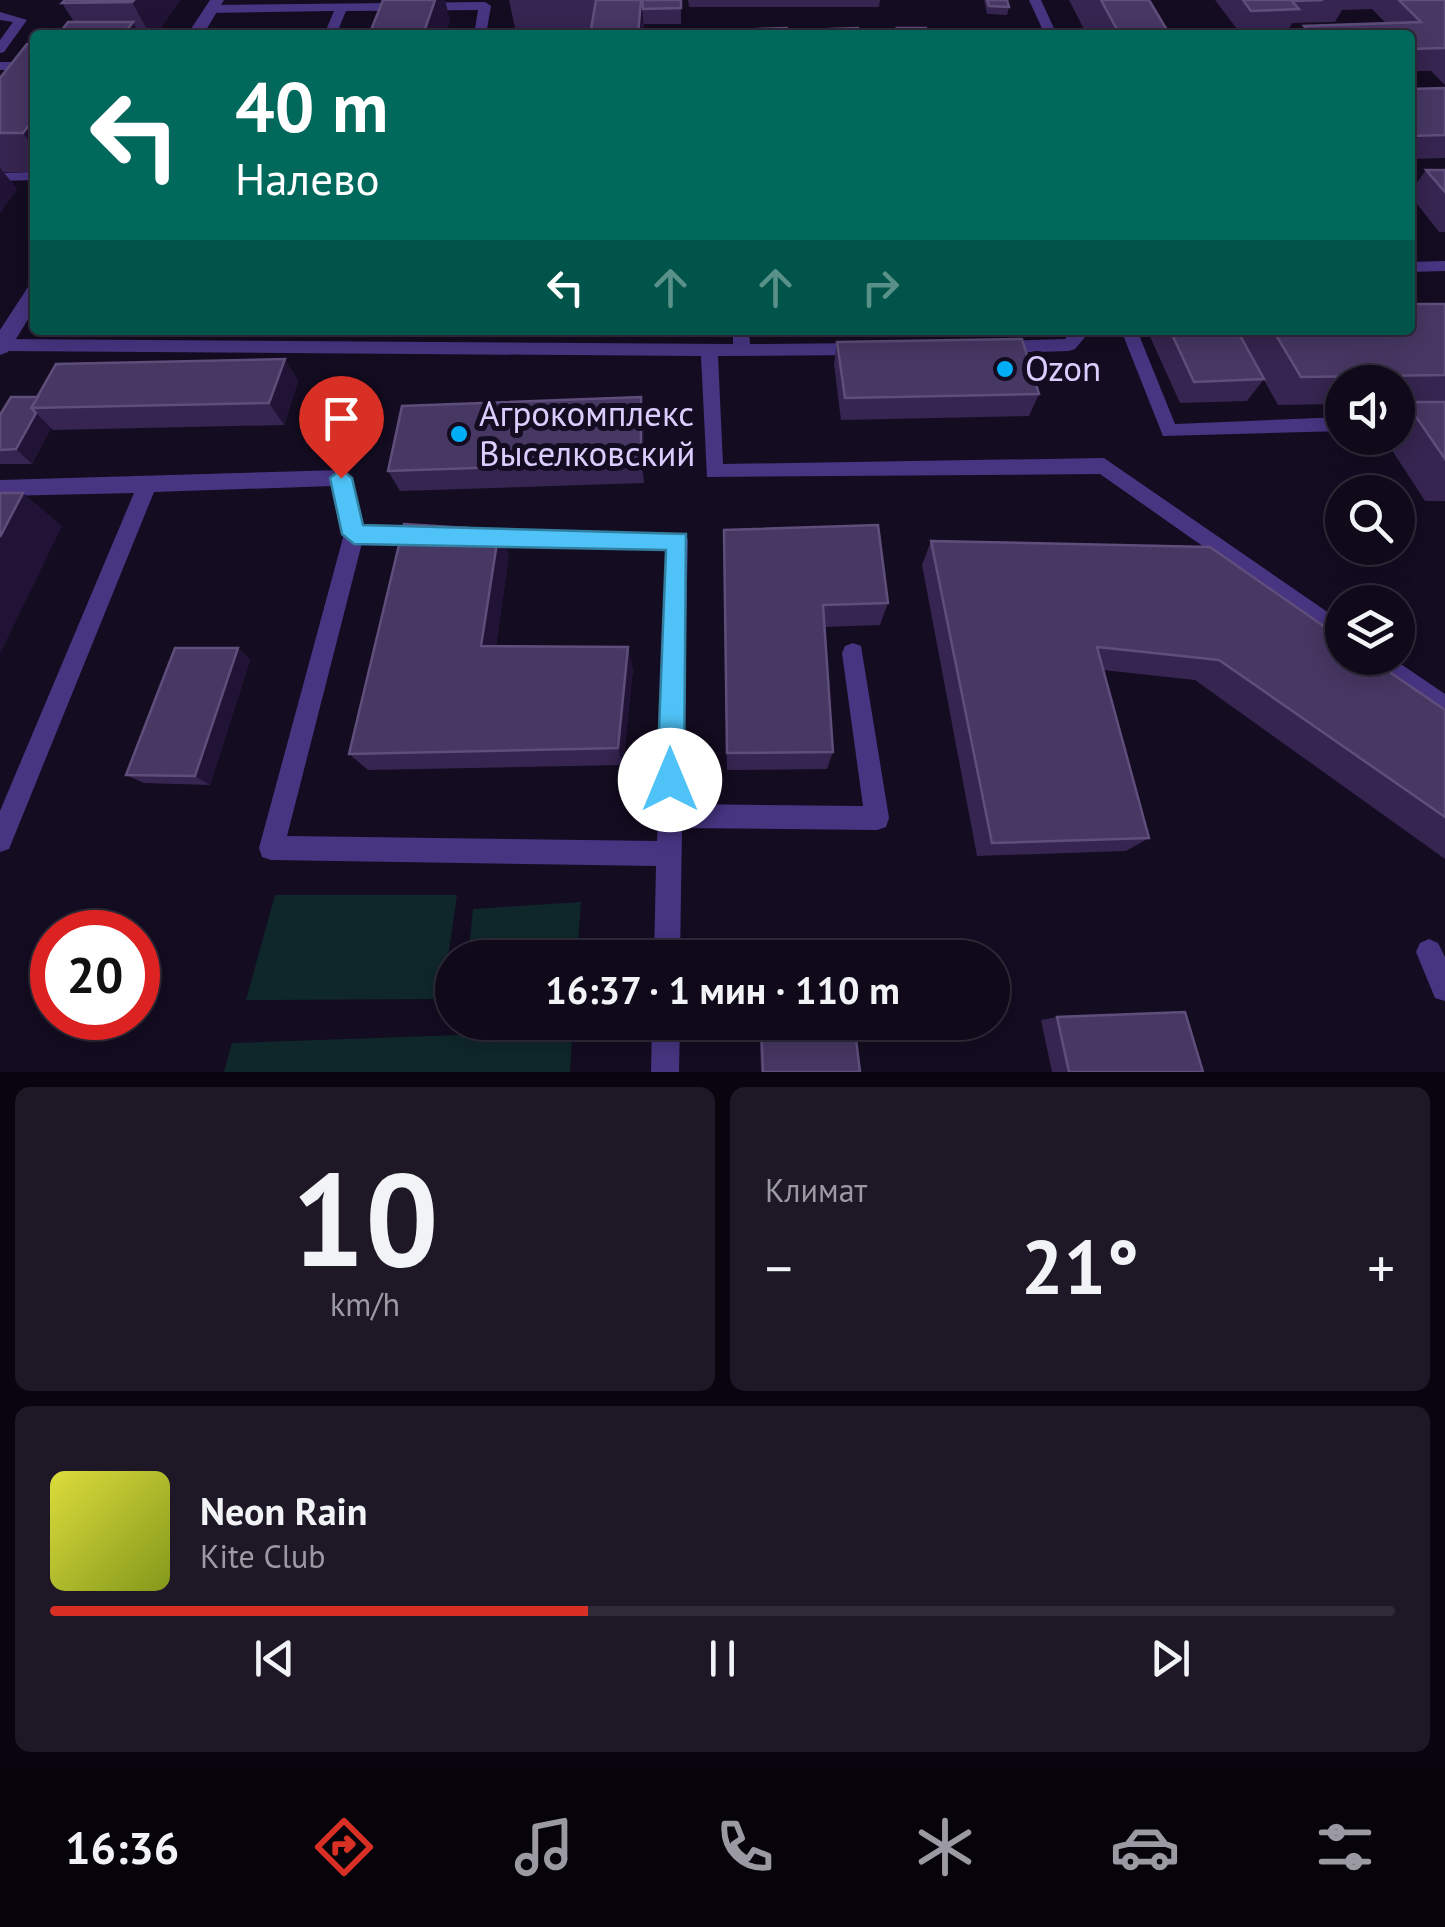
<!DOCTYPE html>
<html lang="ru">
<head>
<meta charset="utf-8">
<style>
	:root { --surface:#0f0919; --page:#1d1726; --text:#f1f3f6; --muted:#9b9aa2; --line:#2f2a38; --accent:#d93025 }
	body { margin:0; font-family:"PT Sans",sans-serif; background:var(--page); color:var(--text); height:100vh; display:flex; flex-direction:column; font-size:38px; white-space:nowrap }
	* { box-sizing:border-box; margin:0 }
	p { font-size:32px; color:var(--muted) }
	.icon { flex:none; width:55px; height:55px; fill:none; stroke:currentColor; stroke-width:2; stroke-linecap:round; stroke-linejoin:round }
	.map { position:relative; height:1072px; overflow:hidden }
	.side { display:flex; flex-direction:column; gap:15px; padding:15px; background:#08050e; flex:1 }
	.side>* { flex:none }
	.top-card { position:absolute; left:30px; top:30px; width:1385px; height:305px; border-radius:10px; box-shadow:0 5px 25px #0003,0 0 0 2px var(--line); background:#00695c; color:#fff; overflow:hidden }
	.controls { position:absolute; left:1325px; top:365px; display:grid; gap:20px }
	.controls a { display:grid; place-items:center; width:90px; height:90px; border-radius:50%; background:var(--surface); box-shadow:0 5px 25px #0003,0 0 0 2px var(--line); font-size:50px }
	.speed { position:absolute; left:30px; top:910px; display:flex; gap:20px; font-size:50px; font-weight:700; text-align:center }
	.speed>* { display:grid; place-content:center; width:130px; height:130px; border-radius:50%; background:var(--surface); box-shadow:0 5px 25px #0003,0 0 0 2px var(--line); line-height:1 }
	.speed .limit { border:15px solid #d22; background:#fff; color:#111 }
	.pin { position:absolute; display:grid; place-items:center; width:85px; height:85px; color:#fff; margin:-102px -42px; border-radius:50% 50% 50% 0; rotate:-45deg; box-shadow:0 0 10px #0007 }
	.pin .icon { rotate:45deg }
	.me { position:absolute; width:110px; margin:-55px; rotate:0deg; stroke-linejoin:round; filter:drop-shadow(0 0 8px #0008) }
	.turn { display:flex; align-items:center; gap:35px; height:210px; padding:0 40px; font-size:45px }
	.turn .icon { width:130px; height:130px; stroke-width:2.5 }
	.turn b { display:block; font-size:70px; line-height:85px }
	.lanes { display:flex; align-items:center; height:95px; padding:0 40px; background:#0003; justify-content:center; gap:50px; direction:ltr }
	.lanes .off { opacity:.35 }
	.big { font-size:75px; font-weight:800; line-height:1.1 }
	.side .widget { flex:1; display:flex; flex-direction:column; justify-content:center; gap:15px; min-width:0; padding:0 35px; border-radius:15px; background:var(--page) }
	.side .dial { align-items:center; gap:0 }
	.dial b { font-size:130px; line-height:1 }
	.song { display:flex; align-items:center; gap:30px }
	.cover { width:120px; height:120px; border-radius:15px; background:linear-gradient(135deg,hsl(60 70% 55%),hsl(70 70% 35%)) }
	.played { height:10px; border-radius:5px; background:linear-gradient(90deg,var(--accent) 40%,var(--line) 40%) }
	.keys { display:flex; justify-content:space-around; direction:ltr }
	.heat { display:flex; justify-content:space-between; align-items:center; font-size:55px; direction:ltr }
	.side .tiles { flex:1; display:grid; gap:15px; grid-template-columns:1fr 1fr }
	.widget:last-child { grid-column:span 2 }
	.trip { position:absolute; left:435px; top:940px; width:575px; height:100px; border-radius:50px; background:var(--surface); box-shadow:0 5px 25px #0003,0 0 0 2px var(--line); font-weight:800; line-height:100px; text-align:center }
	.menu { display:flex; height:160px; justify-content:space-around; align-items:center; background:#06040a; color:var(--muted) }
	.menu .icon { width:70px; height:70px }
	.menu .active { color:var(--accent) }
	.menu b { font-size:45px; color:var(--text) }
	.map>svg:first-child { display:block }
	.green { fill:#0f272b }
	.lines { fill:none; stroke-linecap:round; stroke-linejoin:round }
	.service { fill:#473582; fill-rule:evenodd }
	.tertiary { fill:#473582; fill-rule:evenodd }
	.wall { fill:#362550 }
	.shaded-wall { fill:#211335 }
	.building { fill:#473763; stroke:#5f4e7b; stroke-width:2.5 }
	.route { fill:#4fc3f7; stroke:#337fa1; stroke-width:2.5 }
	.poi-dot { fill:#00aef8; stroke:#140c21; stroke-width:4 }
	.labels { text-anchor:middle; stroke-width:10; stroke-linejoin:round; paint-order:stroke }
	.poi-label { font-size:35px; fill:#dccdff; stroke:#140c21; text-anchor:start }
</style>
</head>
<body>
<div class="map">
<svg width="1445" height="1072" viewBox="0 0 1445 1072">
	<rect width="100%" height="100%" fill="#140c21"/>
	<g class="green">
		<path d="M 275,895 L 457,895 L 442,999 L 246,1000 Z"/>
		<path d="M 581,902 L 577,957 L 468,957 L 473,909 Z"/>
		<path d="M 461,1023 L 573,1023 L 570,1072 L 224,1072 L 232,1043 L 460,1035 Z"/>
	</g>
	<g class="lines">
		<g class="service">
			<path d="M 1029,0 L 1041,0 L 1057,35 L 1045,35 Z"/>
			<path d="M 485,2 L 491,6 L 487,29 L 579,31 L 585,35 L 474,35 L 478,10 L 346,11 L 336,35 L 324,35 L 334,11 L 211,13 L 205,9 L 211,5 Z"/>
			<path d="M 0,12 L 27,20 L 4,52 L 0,53 L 0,40 L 13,22 L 0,20 Z"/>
			<rect x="0" y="62" width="35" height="8"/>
			<path d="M 35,172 L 35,180 L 0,181 L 0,173 Z"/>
			<path d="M 1445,261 L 1445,271 L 1410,272 L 1410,262 Z"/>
			<path d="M 733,330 L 749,330 L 750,344 L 864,343 L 873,349 L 864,355 L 718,356 L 723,464 L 1104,458 L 1342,622 L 1342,644 L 1100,474 L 707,477 L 701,356 L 0,351 L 1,339 L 733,344 Z"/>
			<path d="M 1073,330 L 1091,330 L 1075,349 L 1069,351 L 997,353 L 988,347 L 997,341 L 1065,339 Z"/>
			<path d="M 1121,330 L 1137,330 L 1175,424 L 1342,417 L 1342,431 L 1163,436 Z"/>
			<path d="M 341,470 L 351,478 L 362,526 L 427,528 L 434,530 L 437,536 L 434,542 L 427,544 L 362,543 L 287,836 L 657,841 L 668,548 L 476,545 L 469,543 L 466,537 L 469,531 L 476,529 L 685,534 L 688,540 L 682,804 L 863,806 L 842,653 L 845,646 L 853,643 L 861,646 L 889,818 L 886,827 L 877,830 L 682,828 L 680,958 L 654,958 L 656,866 L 271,860 L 262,857 L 259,848 L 344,534 L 333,486 L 154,492 L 9,849 L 0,852 L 0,811 L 134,493 L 0,496 L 0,480 Z"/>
			<path d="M 1364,658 L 1392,658 L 1445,694 L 1445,718 L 1367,665 Z"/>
			<path d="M 1429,939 L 1438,943 L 1445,957 L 1445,1001 L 1435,998 L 1416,952 L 1420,943 Z"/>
			<path d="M 652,1022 L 680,1022 L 679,1072 L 651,1072 Z"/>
		</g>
		<g class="tertiary">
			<path d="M 210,0 L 224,0 L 203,35 L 187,35 Z"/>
			<path d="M 35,285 L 35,308 L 8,352 L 0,355 L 0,330 L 28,287 Z"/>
		</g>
	</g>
	<g class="wall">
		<path d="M 65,0 L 180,0 L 156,35 L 58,35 L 74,22 L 62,3 Z"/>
		<path d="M 509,0 L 681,0 L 681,24 L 644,24 L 644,35 L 591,28 L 515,28 Z"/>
		<path d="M 688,0 L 880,0 L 879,7 L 689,7 Z"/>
		<path d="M 984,0 L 1007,0 L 1009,7 L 1007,15 L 987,14 Z"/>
		<path d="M 1069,0 L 1149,0 L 1170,35 L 1087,35 Z"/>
		<path d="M 1215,0 L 1445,0 L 1445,85 L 1431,71 L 1410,71 L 1410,35 L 1299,35 L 1304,26 L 1386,23 L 1372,9 L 1342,10 L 1335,22 L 1292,23 L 1287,32 L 1240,33 Z"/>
		<path d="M 35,44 L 35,172 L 3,172 L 17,189 L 0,213 L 0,78 Z"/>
		<path d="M 1445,88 L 1445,158 L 1410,159 L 1410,89 Z"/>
		<path d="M 1426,170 L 1445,170 L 1445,232 L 1439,232 L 1410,195 L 1410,192 Z"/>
		<path d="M 1445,304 L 1445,501 L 1425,501 L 1384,438 L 1398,438 L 1398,411 L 1406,403 L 1398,403 L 1398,382 L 1342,382 L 1342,404 L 1278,405 L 1250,355 L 1264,379 L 1247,401 L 1180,403 L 1147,330 L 1237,330 L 1239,333 L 1241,330 L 1410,330 Z"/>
		<path d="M 837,342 L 1039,394 L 1029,416 L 841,420 L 834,364 Z"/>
		<path d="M 285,359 L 298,381 L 284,425 L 53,430 L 51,428 L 32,464 L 0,464 L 0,415 L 38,397 Z"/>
		<path d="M 644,419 L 644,483 L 400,491 L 388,471 Z"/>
		<path d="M 724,530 L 888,603 L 880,625 L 824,627 L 833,752 L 827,769 L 727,770 Z"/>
		<path d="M 931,541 L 1445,710 L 1445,859 L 1195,680 L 1103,670 L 1149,838 L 1126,851 L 977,856 L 922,565 Z"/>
		<path d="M 509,555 L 496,646 L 633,668 L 623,765 L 368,770 L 349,754 Z"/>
		<path d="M 238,648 L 250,660 L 210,785 L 144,783 L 126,775 Z"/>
		<path d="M 1057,1017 L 1203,1072 L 1052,1072 L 1041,1020 Z"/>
		<path d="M 759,1022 L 854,1022 L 860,1072 L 761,1072 Z"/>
	</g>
	<g class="shaded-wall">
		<path d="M 134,0 L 180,0 L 156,35 L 150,35 L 132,2 Z"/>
		<path d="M 435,0 L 445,0 L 450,20 L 446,35 L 423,35 Z"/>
		<path d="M 641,0 L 642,0 L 644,35 L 638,35 Z"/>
		<path d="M 133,22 L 140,35 L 123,35 Z"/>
		<path d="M 35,117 L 35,149 L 23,133 Z"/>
		<path d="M 0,168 L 17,189 L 0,213 Z"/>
		<path d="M 285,359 L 298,381 L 284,425 L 269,403 Z"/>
		<path d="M 641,397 L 644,419 L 644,483 L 641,462 Z"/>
		<path d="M 36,413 L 51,428 L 32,464 L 16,449 Z"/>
		<path d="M 23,493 L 62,526 L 0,654 L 0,537 Z"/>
		<path d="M 499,530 L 509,555 L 493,666 L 481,646 Z"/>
		<path d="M 628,647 L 633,668 L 623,765 L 618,748 Z"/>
		<path d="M 238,648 L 250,660 L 210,785 L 195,776 Z"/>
	</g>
	<g class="building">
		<path d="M 65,0 L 134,0 L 132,2 L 62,3 Z"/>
		<path d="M 383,0 L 435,0 L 423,35 L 369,35 Z"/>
		<path d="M 596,0 L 641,0 L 638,35 L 590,35 Z"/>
		<path d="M 642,0 L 681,0 L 681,8 L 643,9 Z"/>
		<path d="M 987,0 L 1007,0 L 1009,7 L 989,6 Z"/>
		<path d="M 1101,0 L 1149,0 L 1170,35 L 1120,35 Z"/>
		<path d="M 1243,0 L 1323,0 L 1292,1 L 1299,9 L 1251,11 Z"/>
		<path d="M 1399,0 L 1445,0 L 1445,48 L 1410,49 L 1410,35 L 1312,35 L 1304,26 L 1421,22 Z"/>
		<path d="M 68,22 L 133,22 L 123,35 L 58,35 Z"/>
		<path d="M 787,28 L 788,35 L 759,35 L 758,29 Z"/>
		<path d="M 858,28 L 860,35 L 831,35 L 830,29 Z"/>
		<path d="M 897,28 L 926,28 L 928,35 L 899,35 Z"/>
		<path d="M 27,44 L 35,44 L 35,117 L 23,133 L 0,133 L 0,78 Z"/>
		<path d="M 1445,88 L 1445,135 L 1410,136 L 1410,89 Z"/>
		<path d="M 1426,170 L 1445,170 L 1445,192 Z"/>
		<path d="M 1410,304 L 1445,304 L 1445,375 L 1301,377 L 1273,330 L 1410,330 Z"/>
		<path d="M 1170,330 L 1237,330 L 1264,379 L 1194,382 Z"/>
		<path d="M 1022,339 L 1039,394 L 845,398 L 837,342 Z"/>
		<path d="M 285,359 L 269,403 L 31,408 L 56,364 Z"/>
		<path d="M 11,397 L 38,397 L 31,408 L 36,413 L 16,449 L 0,450 L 0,415 Z"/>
		<path d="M 641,397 L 641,462 L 388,471 L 402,406 Z"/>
		<path d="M 1406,402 L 1445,402 L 1445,459 Z"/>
		<path d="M 0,493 L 23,493 L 0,537 Z"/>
		<path d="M 404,524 L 499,530 L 481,646 L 628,647 L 618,748 L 349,754 Z"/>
		<path d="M 878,525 L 888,603 L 823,605 L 833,752 L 727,753 L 724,530 Z"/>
		<path d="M 931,541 L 1210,547 L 1342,639 L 1342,658 L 1369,658 L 1445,710 L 1445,817 L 1219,660 L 1097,647 L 1149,838 L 992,843 Z"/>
		<path d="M 175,648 L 238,648 L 195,776 L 126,775 Z"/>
		<path d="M 847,953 L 848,958 L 757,958 L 757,957 Z"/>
		<path d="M 1185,1012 L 1203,1072 L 1069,1072 L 1057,1017 Z"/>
		<path d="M 761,1022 L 854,1022 L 860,1072 L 763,1072 Z"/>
	</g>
	<path class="route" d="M 341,469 L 352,478 L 363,525 L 686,534 L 684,780 L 680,790 L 670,794 L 661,790 L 657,780 L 666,550 L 354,544 L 342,534 L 330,478 Z"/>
	<g class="poi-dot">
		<circle cx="1005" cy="369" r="10"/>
		<circle cx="459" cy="434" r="10"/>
	</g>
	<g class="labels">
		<g class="poi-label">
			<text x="1025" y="381">Ozon</text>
			<text x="479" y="426">Агрокомплекс<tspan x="479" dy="40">Выселковский</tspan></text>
		</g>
	</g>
</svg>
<div class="controls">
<a><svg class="icon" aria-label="sound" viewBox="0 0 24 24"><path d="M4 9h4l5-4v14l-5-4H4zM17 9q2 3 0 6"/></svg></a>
<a><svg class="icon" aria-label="search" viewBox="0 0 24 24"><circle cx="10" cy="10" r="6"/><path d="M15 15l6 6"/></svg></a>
<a><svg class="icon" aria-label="layers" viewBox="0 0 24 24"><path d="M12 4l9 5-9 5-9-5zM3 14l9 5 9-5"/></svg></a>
</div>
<div class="speed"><div class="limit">20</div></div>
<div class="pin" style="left:341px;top:478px;background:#d93025"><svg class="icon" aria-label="arrive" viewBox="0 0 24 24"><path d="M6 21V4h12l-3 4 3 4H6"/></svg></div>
<svg class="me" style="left:670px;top:780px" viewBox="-20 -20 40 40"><circle r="19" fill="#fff"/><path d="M0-13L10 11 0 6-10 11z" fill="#4fc3f7"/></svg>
<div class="trip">16:37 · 1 мин · 110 m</div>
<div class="top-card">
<div class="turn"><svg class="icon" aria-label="left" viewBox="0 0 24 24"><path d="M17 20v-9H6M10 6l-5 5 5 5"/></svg><div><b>40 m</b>Налево</div></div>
<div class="lanes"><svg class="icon" aria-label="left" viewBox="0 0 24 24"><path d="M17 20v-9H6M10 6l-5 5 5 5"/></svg><svg class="icon off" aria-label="ahead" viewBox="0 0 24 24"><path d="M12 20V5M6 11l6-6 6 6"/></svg><svg class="icon off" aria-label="ahead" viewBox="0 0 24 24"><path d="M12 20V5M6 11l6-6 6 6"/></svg><svg class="icon off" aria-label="right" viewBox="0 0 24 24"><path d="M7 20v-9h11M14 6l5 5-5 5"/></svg></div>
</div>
</div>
<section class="side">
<div class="tiles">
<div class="widget dial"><b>10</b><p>km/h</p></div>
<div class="widget"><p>Климат</p>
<div class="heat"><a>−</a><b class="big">21°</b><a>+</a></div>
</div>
<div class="widget">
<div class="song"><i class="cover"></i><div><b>Neon Rain</b><p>Kite Club</p></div></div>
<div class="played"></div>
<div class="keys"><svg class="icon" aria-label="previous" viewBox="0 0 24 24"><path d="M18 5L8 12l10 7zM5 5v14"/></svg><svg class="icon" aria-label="pause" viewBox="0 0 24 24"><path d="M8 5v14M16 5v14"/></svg><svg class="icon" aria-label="next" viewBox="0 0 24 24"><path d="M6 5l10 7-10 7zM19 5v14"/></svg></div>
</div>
</div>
</section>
<nav class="menu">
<b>16:36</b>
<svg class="icon active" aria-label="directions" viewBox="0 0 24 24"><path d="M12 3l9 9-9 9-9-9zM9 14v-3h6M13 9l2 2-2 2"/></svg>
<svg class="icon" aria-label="music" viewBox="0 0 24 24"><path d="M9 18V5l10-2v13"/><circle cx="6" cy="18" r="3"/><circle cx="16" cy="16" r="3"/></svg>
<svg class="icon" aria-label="phone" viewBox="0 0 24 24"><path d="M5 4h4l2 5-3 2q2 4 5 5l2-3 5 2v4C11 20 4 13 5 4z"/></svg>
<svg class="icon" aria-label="climate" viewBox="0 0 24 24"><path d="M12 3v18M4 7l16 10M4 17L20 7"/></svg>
<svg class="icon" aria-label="car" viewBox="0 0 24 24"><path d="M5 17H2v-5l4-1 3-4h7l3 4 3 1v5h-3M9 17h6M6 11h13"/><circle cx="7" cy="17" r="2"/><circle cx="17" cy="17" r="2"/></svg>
<svg class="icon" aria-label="filters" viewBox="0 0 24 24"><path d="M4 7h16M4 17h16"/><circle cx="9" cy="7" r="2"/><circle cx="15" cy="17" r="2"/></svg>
</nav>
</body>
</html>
